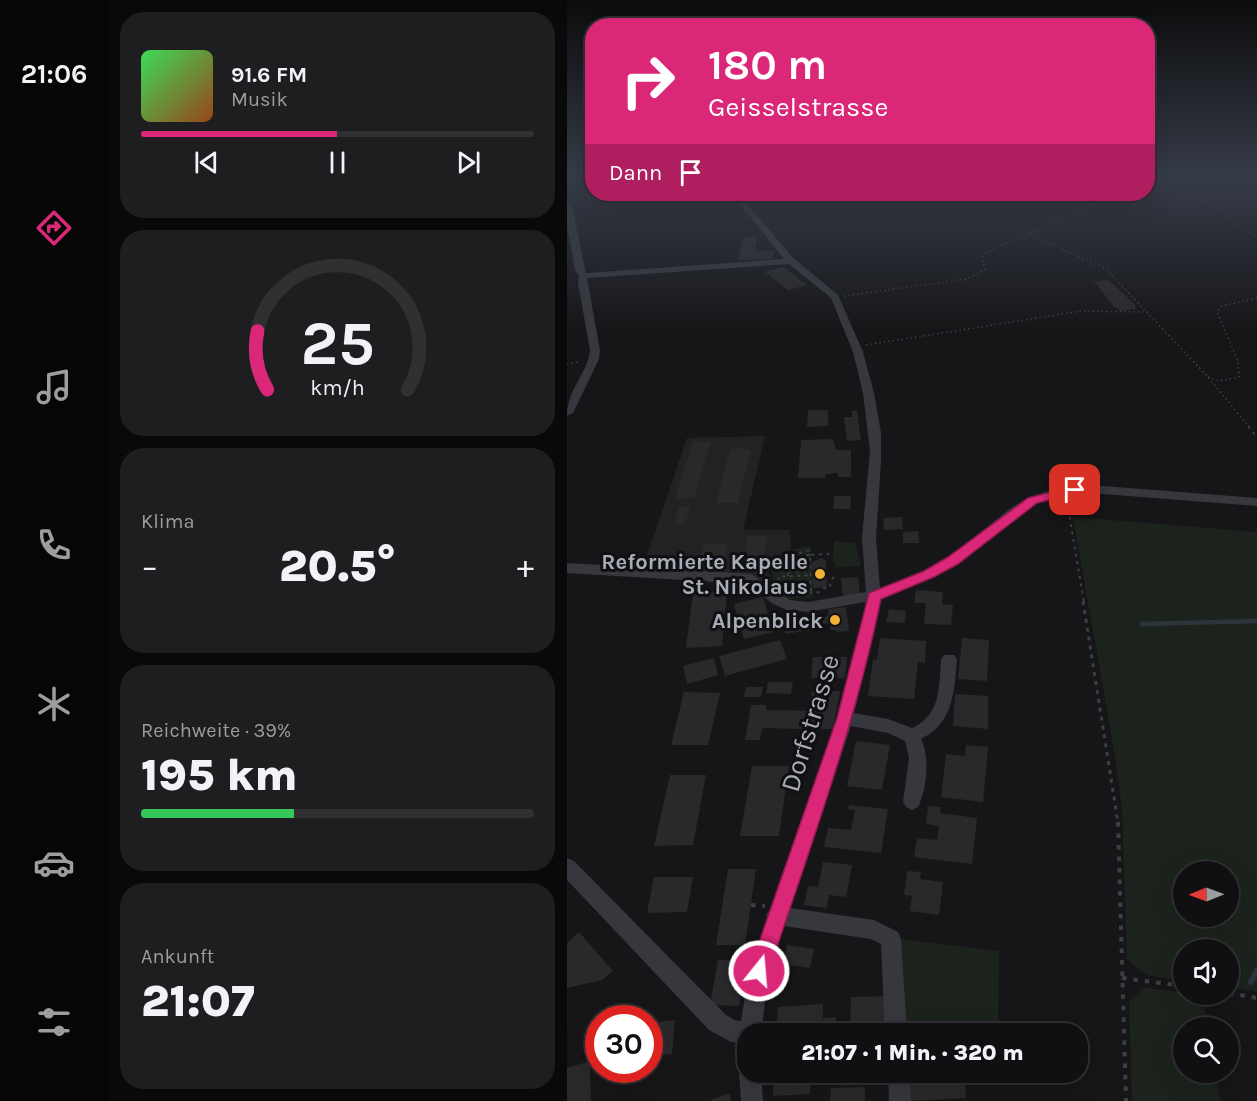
<!DOCTYPE html>
<html lang="de">
<head>
<meta charset="utf-8">
<style>
	:root { --surface:#101012; --page:#1e1e20; --text:#f1f3f6; --muted:#9c9d9f; --line:#303032; --accent:#db2777 }
	body { margin:0; font-family:Karla,sans-serif; background:var(--page); color:var(--text); height:100vh; display:flex; flex-direction:column; font-size:22px; white-space:nowrap }
	* { box-sizing:border-box; margin:0 }
	p { font-size:20px; color:var(--muted) }
	.icon { flex:none; width:33px; height:33px; fill:none; stroke:currentColor; stroke-width:2; stroke-linecap:round; stroke-linejoin:round }
	.map { position:relative; flex:1; overflow:hidden }
	.side { display:flex; flex-direction:column; gap:12px; padding:12px; background:#09090a; width:459px }
	.side>* { flex:none }
	.guide { position:absolute; left:18px; top:18px; width:570px; height:183px; border-radius:24px; box-shadow:0 6px 24px #0002,0 0 0 2px var(--line); background:#db2777; color:#fff; overflow:hidden }
	.needle { width:39px; rotate:269deg }
	.fabs { position:absolute; left:606px; top:861px; display:grid; gap:12px }
	.fabs a { display:grid; place-items:center; width:66px; height:66px; border-radius:50%; background:var(--surface); box-shadow:0 6px 24px #0002,0 0 0 2px var(--line); font-size:30px }
	.speed { position:absolute; left:18px; top:1005px; display:flex; gap:12px; font-size:30px; font-weight:700; text-align:center }
	.speed>* { display:grid; place-content:center; width:78px; height:78px; border-radius:50%; background:var(--surface); box-shadow:0 6px 24px #0002,0 0 0 2px var(--line); line-height:1 }
	.speed .limit { border:9px solid #d22; background:#fff; color:#111 }
	.pin { position:absolute; display:grid; place-items:center; width:51px; height:51px; color:#fff; margin:-26px; border-radius:12px; box-shadow:0 3px 9px #0006 }
	.me { position:absolute; width:66px; margin:-33px; rotate:17deg; stroke-linejoin:round; filter:drop-shadow(0 0 4px #0008) }
	.turn { display:flex; align-items:center; gap:21px; height:126px; padding:0 24px; font-size:27px }
	.turn .icon { width:78px; height:78px; stroke-width:2.5 }
	.turn b { display:block; font-size:42px; line-height:51px }
	.then { display:flex; align-items:center; height:57px; padding:0 24px; background:#0003; gap:12px; font-size:22px }
	.big { font-size:45px; font-weight:800; line-height:1.1 }
	.side .widget { flex:1; display:flex; flex-direction:column; justify-content:center; gap:9px; min-width:0; padding:0 21px; border-radius:24px; background:var(--page) }
	.side .dial { align-items:center; gap:0 }
	.dial svg { height:156px; overflow:visible; fill:none; stroke:var(--line); stroke-width:7; stroke-linecap:round; text-anchor:middle }
	.dial text { fill:var(--text); stroke:none }
	.song { display:flex; align-items:center; gap:18px }
	.cover { width:72px; height:72px; border-radius:9px; background:linear-gradient(135deg,hsl(130 70% 55%),hsl(20 70% 35%)) }
	.played { height:6px; border-radius:3px; background:linear-gradient(90deg,var(--accent) 50%,var(--line) 50%) }
	.keys { display:flex; justify-content:space-around; direction:ltr }
	.heat { display:flex; justify-content:space-between; align-items:center; font-size:33px; direction:ltr }
	.charge { height:9px; border-radius:4px; background:linear-gradient(90deg,#34c759 39%,var(--line) 0) }
	.trip { position:absolute; left:170px; top:1023px; width:351px; height:60px; border-radius:24px; background:var(--surface); box-shadow:0 6px 24px #0002,0 0 0 2px var(--line); font-weight:800; line-height:60px; text-align:center }
	main { display:flex; flex:1; min-height:0 }
	.tabs { display:flex; flex-direction:column; width:108px; justify-content:space-around; align-items:center; background:#060607; color:var(--muted) }
	.tabs .icon { width:42px; height:42px }
	.tabs .current { color:var(--accent) }
	.tabs b { font-size:27px; color:var(--text) }
	.map>svg:first-child { display:block }
	.built { fill:#222225 }
	.green { fill:#1c231d; fill-rule:evenodd }
	.lines { fill:none; stroke-linecap:round; stroke-linejoin:round }
	.stream-far2 { stroke:#2c353c; stroke-width:2 }
	.stream-far1 { stroke:#2c353c; stroke-width:4.5 }
	.stream { stroke:#2c353c; stroke-width:6 }
	.building { fill:#29292c }
	.path-far3 { stroke:#3d3f44; stroke-width:1.5; stroke-dasharray:1.5 3; stroke-linecap:butt }
	.path-far2 { stroke:#3d3f44; stroke-width:2; stroke-dasharray:3 4.5; stroke-linecap:butt }
	.path-far1 { stroke:#3d3f44; stroke-width:3; stroke-dasharray:4 5; stroke-linecap:butt }
	.path { stroke:#3d3f44; stroke-width:4; stroke-dasharray:4.5 7; stroke-linecap:butt }
	.minor { fill:#37383d; fill-rule:evenodd }
	.route { fill:#db2777; stroke:#8e194d; stroke-width:1.5 }
	.poi-dot { fill:#f2b134; stroke:#111113; stroke-width:2 }
	.labels { text-anchor:middle; stroke-width:6; stroke-linejoin:round; paint-order:stroke }
	.poi-label { font-size:22px; font-weight:bold; fill:#a8adb8; stroke:#111113; text-anchor:end }
	.near-street-label { font-size:27px; fill:#a8adb8; stroke:#111113 }
</style>
</head>
<body>
<main>
<nav class="tabs">
<b>21:06</b>
<svg class="icon current" aria-label="directions" viewBox="0 0 24 24"><path d="M12 3l9 9-9 9-9-9zM9 14v-3h6M13 9l2 2-2 2"/></svg>
<svg class="icon" aria-label="music" viewBox="0 0 24 24"><path d="M9 18V5l10-2v13"/><circle cx="6" cy="18" r="3"/><circle cx="16" cy="16" r="3"/></svg>
<svg class="icon" aria-label="phone" viewBox="0 0 24 24"><path d="M5 4h4l2 5-3 2q2 4 5 5l2-3 5 2v4C11 20 4 13 5 4z"/></svg>
<svg class="icon" aria-label="climate" viewBox="0 0 24 24"><path d="M12 3v18M4 7l16 10M4 17L20 7"/></svg>
<svg class="icon" aria-label="car" viewBox="0 0 24 24"><path d="M5 17H2v-5l4-1 3-4h7l3 4 3 1v5h-3M9 17h6M6 11h13"/><circle cx="7" cy="17" r="2"/><circle cx="17" cy="17" r="2"/></svg>
<svg class="icon" aria-label="filters" viewBox="0 0 24 24"><path d="M4 7h16M4 17h16"/><circle cx="9" cy="7" r="2"/><circle cx="15" cy="17" r="2"/></svg>
</nav>
<section class="side">
<div class="widget">
<div class="song"><i class="cover"></i><div><b>91.6 FM</b><p>Musik</p></div></div>
<div class="played"></div>
<div class="keys"><svg class="icon" aria-label="previous" viewBox="0 0 24 24"><path d="M18 5L8 12l10 7zM5 5v14"/></svg><svg class="icon" aria-label="pause" viewBox="0 0 24 24"><path d="M8 5v14M16 5v14"/></svg><svg class="icon" aria-label="next" viewBox="0 0 24 24"><path d="M6 5l10 7-10 7zM19 5v14"/></svg></div>
</div>
<div class="widget dial"><svg viewBox="0 0 100 80">
<path d="M14 69A42 42 0 1 1 86 69"/>
<path d="M14 69A42 42 0 0 1 9 39" stroke="#db2777"/>
<text x="50" y="56" font-size="32" font-weight="700">25</text>
<text x="50" y="72" font-size="11">km/h</text>
</svg></div>
<div class="widget"><p>Klima</p>
<div class="heat"><a>−</a><b class="big">20.5°</b><a>+</a></div>
</div>
<div class="widget"><p>Reichweite · 39%</p><b class="big">195 km</b><div class="charge"></div></div>
<div class="widget"><p>Ankunft</p><b class="big">21:07</b></div>
</section>
<div class="map">
<svg width="690" height="1101" viewBox="0 0 690 1101">
	<rect width="100%" height="100%" fill="#161618"/>
	<path class="built" d="M 198,436 L 176,530 L 223,530 L 224,549 L 206,560 L 201,571 L 209,593 L 200,585 L 75,570 L 120,438 Z"/>
	<g class="green">
		<path d="M 506,517 L 690,532 L 690,992 L 662,987 L 662,950 L 616,950 L 616,981 L 579,975 L 560,959 L 555,809 L 549,761 ZM 616,872 L 662,872 L 662,916 L 616,916 Z"/>
		<path d="M 267,541 L 288,543 L 294,566 L 269,567 L 266,561 Z"/>
		<path d="M 244,545 L 246,598 L 219,599 L 209,590 L 204,568 C 213,552 228,549 244,545 Z"/>
		<path d="M 333,939 L 432,951 L 431,1033 L 337,1030 Z"/>
		<path d="M 577,987 L 635,996 L 640,1027 L 616,1028 L 616,1072 L 648,1073 L 653,1101 L 565,1101 L 562,1002 Z"/>
	</g>
	<g class="lines">
		<path class="stream-far2" d="M 502,194 L 527,206"/>
		<path class="stream-far1" d="M 575,624 L 690,621"/>
		<path class="stream" d="M 684,982 L 690,970"/>
	</g>
	<g class="building">
		<path d="M 176,237 L 190,237 L 188,251 L 207,251 L 206,259 L 171,260 Z"/>
		<path d="M 216,267 L 240,285 L 221,290 L 198,272 Z"/>
		<path d="M 542,280 L 567,304 L 570,309 L 554,311 L 547,307 L 527,281 Z"/>
		<path d="M 241,410 L 261,410 L 261,426 L 240,427 Z"/>
		<path d="M 285,411 L 290,411 L 294,440 L 280,441 L 277,417 L 285,417 Z"/>
		<path d="M 266,439 L 269,450 L 284,450 L 284,477 L 271,477 L 271,473 L 267,473 L 258,475 L 258,478 L 231,478 L 234,440 Z"/>
		<path d="M 126,441 L 144,442 L 127,498 L 108,498 Z"/>
		<path d="M 171,447 L 184,450 L 171,503 L 149,503 L 163,449 Z"/>
		<path d="M 267,496 L 284,496 L 283,509 L 266,509 Z"/>
		<path d="M 112,507 L 124,507 L 118,523 L 107,523 Z"/>
		<path d="M 335,517 L 336,529 L 317,530 L 316,518 Z"/>
		<path d="M 351,531 L 352,543 L 336,543 L 336,532 Z"/>
		<path d="M 181,536 L 201,536 L 196,560 L 176,559 Z"/>
		<path d="M 137,544 L 161,544 L 156,568 L 130,568 Z"/>
		<path d="M 255,558 L 259,561 L 260,587 L 246,588 L 245,562 Z"/>
		<path d="M 291,577 L 293,594 L 276,596 L 274,578 Z"/>
		<path d="M 349,590 L 376,592 L 375,604 L 386,605 L 384,625 L 357,624 L 359,603 L 347,603 Z"/>
		<path d="M 160,591 L 155,646 L 119,648 L 126,593 Z"/>
		<path d="M 196,597 L 206,632 L 177,639 L 167,604 Z"/>
		<path d="M 279,607 L 282,631 L 270,632 L 269,630 L 264,630 L 263,623 L 256,624 L 255,618 L 262,615 L 261,609 Z"/>
		<path d="M 322,609 L 339,611 L 338,623 L 319,622 Z"/>
		<path d="M 242,616 L 244,630 L 218,634 L 217,621 Z"/>
		<path d="M 313,638 L 359,641 L 358,663 L 351,662 L 347,699 L 301,696 L 306,660 L 310,660 Z"/>
		<path d="M 395,638 L 422,640 L 420,681 L 391,679 Z"/>
		<path d="M 213,640 L 220,659 L 158,676 L 152,656 Z"/>
		<path d="M 246,657 L 280,657 L 278,678 L 244,678 Z"/>
		<path d="M 147,658 L 151,675 L 120,684 L 116,666 Z"/>
		<path d="M 201,682 L 226,682 L 224,694 L 199,693 Z"/>
		<path d="M 179,687 L 196,687 L 194,697 L 177,697 Z"/>
		<path d="M 245,691 L 273,691 L 266,729 L 251,729 L 250,739 L 234,739 L 235,729 L 195,728 L 193,740 L 178,740 L 184,705 L 199,705 L 199,710 L 249,711 L 251,699 L 244,699 Z"/>
		<path d="M 117,692 L 153,693 L 141,745 L 104,745 Z"/>
		<path d="M 388,694 L 421,696 L 421,729 L 386,726 Z"/>
		<path d="M 289,741 L 323,745 L 315,790 L 280,786 Z"/>
		<path d="M 399,745 L 421,747 L 416,802 L 374,797 L 379,754 L 398,756 Z"/>
		<path d="M 185,766 L 222,766 L 212,836 L 173,836 Z"/>
		<path d="M 103,775 L 139,775 L 126,845 L 87,846 Z"/>
		<path d="M 282,805 L 321,809 L 314,853 L 257,847 L 261,828 L 284,830 L 288,810 L 281,809 Z"/>
		<path d="M 361,806 L 374,807 L 373,813 L 410,818 L 405,864 L 347,857 L 350,838 L 370,840 L 372,826 L 359,824 Z"/>
		<path d="M 256,862 L 285,865 L 279,897 L 262,895 L 260,908 L 237,905 L 241,886 L 251,887 Z"/>
		<path d="M 161,869 L 189,869 L 178,945 L 149,945 Z"/>
		<path d="M 340,871 L 354,872 L 353,879 L 376,882 L 372,915 L 343,911 L 345,896 L 337,895 Z"/>
		<path d="M 87,877 L 126,877 L 120,912 L 80,913 Z"/>
		<path d="M 12,932 L 46,971 L 35,980 L 0,988 L 0,943 Z"/>
		<path d="M 220,945 L 247,949 L 243,968 L 215,964 Z"/>
		<path d="M 151,960 L 179,961 L 172,1006 L 143,1005 Z"/>
		<path d="M 323,996 L 323,1029 L 283,1031 L 284,997 Z"/>
		<path d="M 256,1004 L 256,1018 L 269,1017 L 268,1034 L 209,1034 L 211,1007 Z"/>
		<path d="M 108,1020 L 105,1054 L 82,1057 L 82,1023 Z"/>
		<path d="M 23,1061 L 24,1101 L 0,1101 L 0,1068 Z"/>
		<path d="M 207,1072 L 244,1072 L 243,1094 L 206,1096 Z"/>
		<path d="M 355,1072 L 397,1072 L 399,1098 L 342,1101 L 341,1081 L 355,1080 Z"/>
		<path d="M 298,1087 L 298,1101 L 263,1101 L 264,1088 Z"/>
		<path d="M 163,1093 L 164,1101 L 142,1101 Z"/>
	</g>
	<g class="lines">
		<g class="path-far3">
			<path d="M 590,177 L 634,198 L 690,237"/>
			<path d="M 580,190 L 617,192"/>
			<path d="M 462,234 L 539,269 L 641,377 L 682,427"/>
			<path d="M 277,296 L 400,279 L 418,270 L 415,259 L 419,252 L 516,210 L 514,203 L 494,194"/>
			<path d="M 299,345 L 514,311 L 581,312"/>
			<path d="M 0,364 L 12,362"/>
			<path d="M 641,377 L 653,381 L 672,377 L 671,361 L 650,312 L 654,306 L 690,298"/>
		</g>
		<g class="path-far2">
			<path d="M 681,426 L 690,437"/>
			<path d="M 500,502 L 517,602"/>
			<path d="M 225,555 L 243,550 L 243,555"/>
			<path d="M 221,568 L 242,566"/>
			<path d="M 221,572 L 242,571"/>
			<path d="M 221,576 L 219,559 L 242,555"/>
			<path d="M 214,584 L 244,582"/>
			<path d="M 215,587 L 211,577 L 244,575"/>
			<path d="M 256,588 L 262,588 L 268,573"/>
			<path d="M 244,591 L 243,555 L 262,554"/>
			<path d="M 227,593 L 257,592"/>
		</g>
		<path class="path-far1" d="M 516,601 L 551,823"/>
		<g class="path">
			<path d="M 551,822 L 559,1101"/>
			<path d="M 184,905 L 198,906"/>
			<path d="M 555,978 L 616,986"/>
			<path d="M 662,993 L 690,998"/>
		</g>
		<g class="minor">
			<path d="M 165,194 L 172,194 L 225,257 L 271,295 L 296,352 L 307,393 L 314,433 L 314,462 L 309,538 L 313,588 L 357,571 L 381,558 L 444,508 L 462,497 L 485,490 L 536,486 L 690,498 L 690,506 L 536,494 L 486,498 L 470,503 L 454,514 L 391,564 L 367,577 L 313,599 L 312,610 L 287,713 L 321,719 L 345,728 C 374,715 372,687 374,659 L 377,655 L 387,655 L 390,659 C 387,692 387,723 354,739 C 363,756 360,790 351,807 L 345,810 L 339,807 L 336,802 L 342,758 L 338,741 L 321,733 L 284,726 L 223,908 L 307,920 L 331,932 L 334,939 L 340,1034 L 318,1034 L 314,944 L 304,939 L 217,926 L 202,971 L 194,1034 L 180,1034 L 180,1044 L 164,1042 L 142,1030 L 0,880 L 0,858 L 7,861 L 158,1014 L 167,1020 L 174,1021 L 182,971 L 200,918 L 199,915 L 204,908 L 270,718 L 298,610 L 298,602 L 241,612 L 220,610 L 206,604 L 181,584 L 0,573 L 0,563 L 184,574 L 223,600 L 241,602 L 299,592 L 295,538 L 303,451 L 296,393 L 286,352 L 264,298 L 222,264 L 20,278 L 33,350 L 32,359 L 6,413 L 0,416 C 0,389 20,375 23,350 L 11,283 L 12,276 L 8,270 L 0,225 L 0,201 L 4,203 L 19,273 L 217,259 Z"/>
			<path d="M 180,1062 L 180,1072 L 194,1072 L 196,1101 L 174,1101 L 172,1072 L 175,1064 Z"/>
			<path d="M 321,1072 L 343,1072 L 344,1101 L 322,1101 Z"/>
		</g>
	</g>
	<linearGradient id="sky" x2="0" y2="1"><stop stop-color="#0c0c0d"/><stop offset="0.53" stop-color="#363c48"/><stop offset="1" stop-color="#363c48" stop-opacity="0"/></linearGradient>
	<rect width="690" height="331" fill="url(#sky)"/>
	<path class="route" d="M 508,486 L 513,487 L 513,493 L 470,503 L 391,564 L 367,577 L 314,599 C 288,726 243,848 202,971 L 199,978 L 192,981 L 185,978 L 182,971 L 270,718 L 302,593 L 357,571 L 381,557 L 461,498 Z"/>
	<g class="poi-dot">
		<circle cx="253" cy="574" r="6"/>
		<circle cx="268" cy="620" r="6"/>
	</g>
	<g class="labels">
		<g class="poi-label">
			<text x="241" y="569">Reformierte Kapelle<tspan x="241" dy="25">St. Nikolaus</tspan></text>
			<text x="256" y="628">Alpenblick</text>
		</g>
		<g class="near-street-label">
			<text transform="translate(243 723) rotate(-73)" y="9">Dorfstrasse</text>
		</g>
	</g>
</svg>
<div class="fabs">
<a><svg class="needle" viewBox="-14 -14 28 28"><path d="M0-13l5 13h-10z" fill="#e53935"/><path d="M0 13l5-13h-10z" fill="#9c9d9f"/></svg></a>
<a><svg class="icon" aria-label="sound" viewBox="0 0 24 24"><path d="M4 9h4l5-4v14l-5-4H4zM17 9q2 3 0 6"/></svg></a>
<a><svg class="icon" aria-label="search" viewBox="0 0 24 24"><circle cx="10" cy="10" r="6"/><path d="M15 15l6 6"/></svg></a>
</div>
<div class="speed"><div class="limit">30</div></div>
<div class="pin" style="left:508px;top:490px;background:#d93025"><svg class="icon" aria-label="arrive" viewBox="0 0 24 24"><path d="M6 21V4h12l-3 4 3 4H6"/></svg></div>
<svg class="me" style="left:192px;top:971px" viewBox="-20 -20 40 40"><circle r="17" fill="#db2777" stroke="#fff" stroke-width="3"/><path d="M0-11L8 9 0 5-8 9z" fill="#fff"/></svg>
<div class="trip">21:07 · 1 Min. · 320 m</div>
<div class="guide">
<div class="turn"><svg class="icon" aria-label="right" viewBox="0 0 24 24"><path d="M7 20v-9h11M14 6l5 5-5 5"/></svg><div><b>180 m</b>Geisselstrasse</div></div>
<div class="then">Dann<svg class="icon" aria-label="arrive" viewBox="0 0 24 24"><path d="M6 21V4h12l-3 4 3 4H6"/></svg></div>
</div>
</div>
</main>
</body>
</html>
